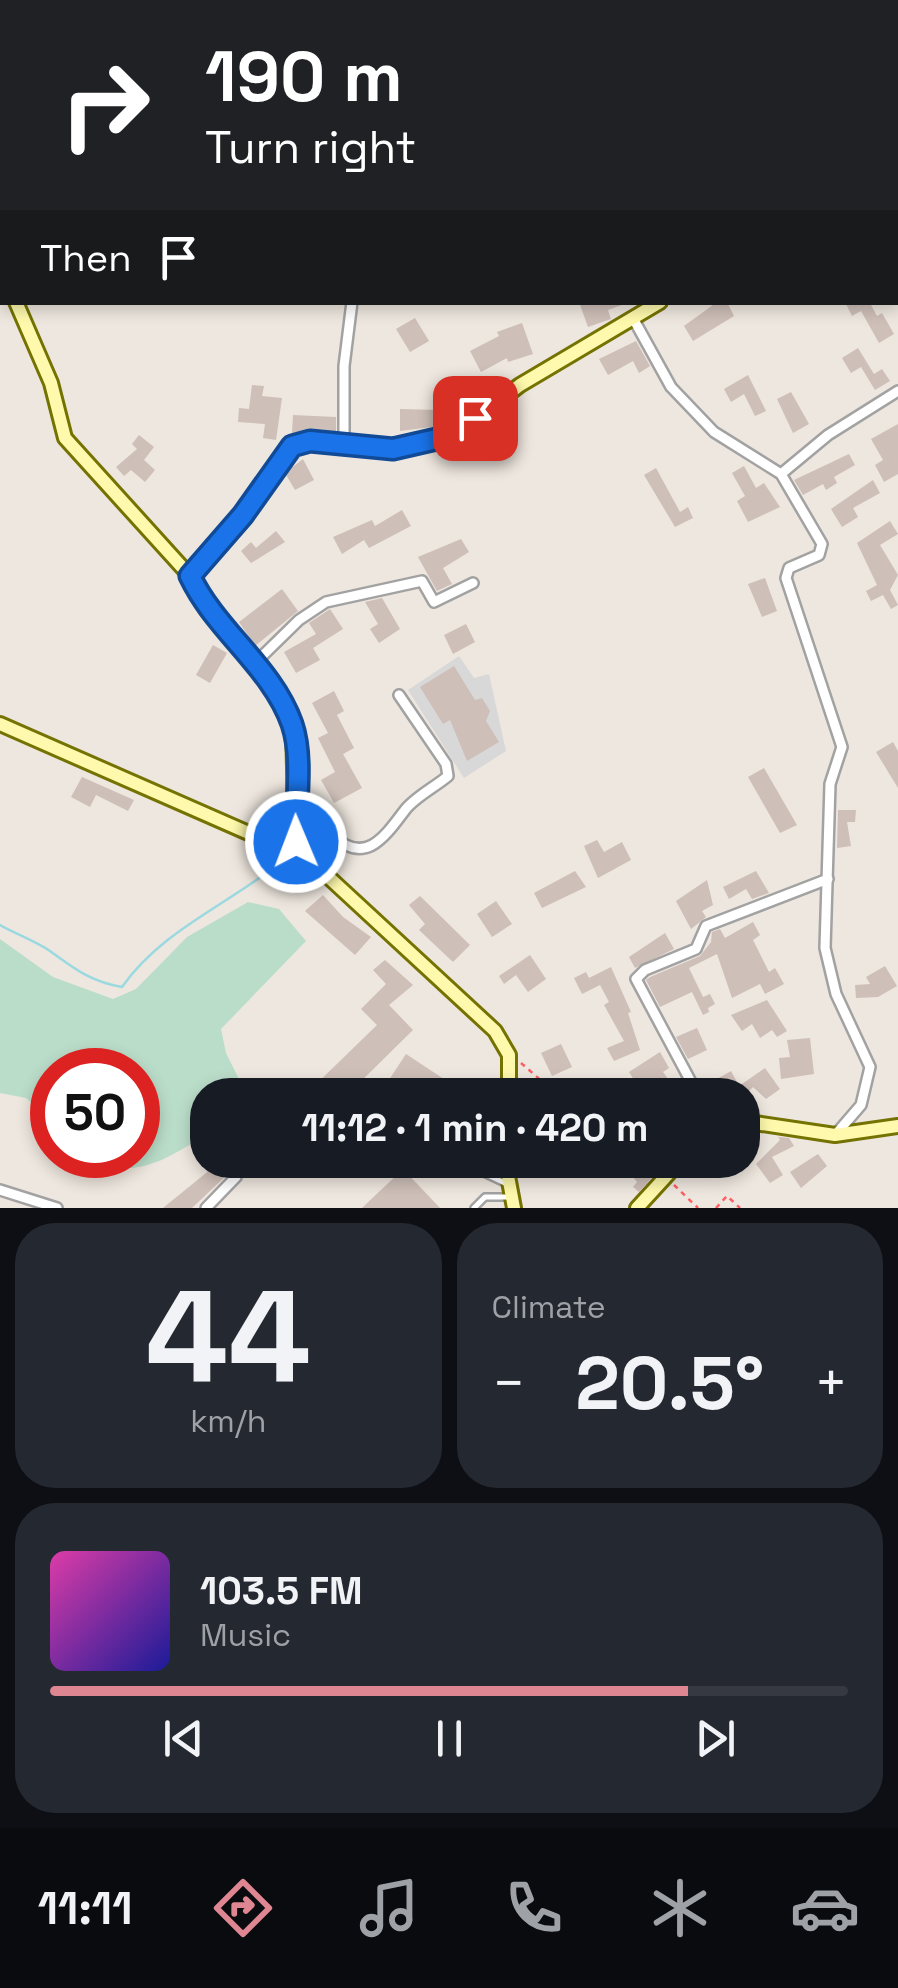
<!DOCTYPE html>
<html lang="en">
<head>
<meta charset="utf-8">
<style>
	:root { --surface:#171b24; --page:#242831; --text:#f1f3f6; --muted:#9ea1a6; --line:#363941; --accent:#de8692 }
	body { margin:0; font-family:"Space Grotesk",sans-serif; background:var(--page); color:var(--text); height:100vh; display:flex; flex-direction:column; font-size:38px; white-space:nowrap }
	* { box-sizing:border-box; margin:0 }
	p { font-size:32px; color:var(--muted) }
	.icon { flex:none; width:55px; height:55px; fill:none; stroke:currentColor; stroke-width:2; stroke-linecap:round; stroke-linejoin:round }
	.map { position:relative; height:1208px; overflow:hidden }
	.details { display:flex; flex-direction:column; gap:15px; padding:15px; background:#0d0f14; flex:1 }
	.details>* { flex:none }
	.guide { position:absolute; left:0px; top:0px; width:900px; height:305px; box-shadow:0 5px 15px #0003; background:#202124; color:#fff; overflow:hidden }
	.speed { position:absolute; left:30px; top:1048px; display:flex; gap:20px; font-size:50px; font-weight:700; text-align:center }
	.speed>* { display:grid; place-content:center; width:130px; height:130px; border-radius:50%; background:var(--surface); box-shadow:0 5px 15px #0003; line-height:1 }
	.speed .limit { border:15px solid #d22; background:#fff; color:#111 }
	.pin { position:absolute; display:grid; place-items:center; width:85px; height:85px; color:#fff; margin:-42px; border-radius:20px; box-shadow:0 5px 15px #0006 }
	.me { position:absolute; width:110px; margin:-55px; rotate:359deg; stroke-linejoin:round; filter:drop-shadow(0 0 8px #0008) }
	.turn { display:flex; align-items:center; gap:35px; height:210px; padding:0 40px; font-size:45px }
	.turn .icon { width:130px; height:130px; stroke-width:2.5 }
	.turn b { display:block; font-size:70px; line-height:85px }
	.then { display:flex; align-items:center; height:95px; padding:0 40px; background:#0003; gap:20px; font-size:38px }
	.big { font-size:75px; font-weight:800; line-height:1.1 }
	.details .card { flex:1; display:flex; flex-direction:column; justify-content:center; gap:15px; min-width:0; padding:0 35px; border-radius:40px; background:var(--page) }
	.details .dial { align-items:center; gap:0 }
	.dial b { font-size:130px; line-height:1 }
	.song { display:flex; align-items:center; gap:30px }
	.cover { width:120px; height:120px; border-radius:15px; background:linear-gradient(135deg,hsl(320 70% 55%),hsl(240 70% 35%)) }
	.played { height:10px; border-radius:5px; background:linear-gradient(90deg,var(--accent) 80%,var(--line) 80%) }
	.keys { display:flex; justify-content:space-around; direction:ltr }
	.heat { display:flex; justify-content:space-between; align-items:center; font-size:55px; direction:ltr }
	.details .tiles { flex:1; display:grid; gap:15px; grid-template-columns:1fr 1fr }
	.card:last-child { grid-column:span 2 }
	.trip { position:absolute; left:190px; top:1078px; width:570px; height:100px; border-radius:40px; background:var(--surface); box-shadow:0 5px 15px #0003; font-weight:800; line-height:100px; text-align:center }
	.tabs { display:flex; height:160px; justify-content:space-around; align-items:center; background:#090b0e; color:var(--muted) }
	.tabs .icon { width:70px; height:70px }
	.tabs .current { color:var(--accent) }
	.tabs b { font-size:45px; color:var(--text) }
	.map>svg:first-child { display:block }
	.residential { fill:#d9d8d8 }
	.wetland { fill:#baddc9 }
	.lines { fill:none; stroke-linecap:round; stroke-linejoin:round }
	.stream { stroke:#9bd9e0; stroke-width:2.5 }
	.building { fill:#cebfb8 }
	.lane-casing { stroke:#a2a2a2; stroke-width:10 }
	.street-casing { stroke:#a2a2a2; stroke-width:14 }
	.secondary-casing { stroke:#747200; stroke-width:18 }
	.path { stroke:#ff5f62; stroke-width:2.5; stroke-dasharray:5 5; stroke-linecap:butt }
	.lane { stroke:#fff; stroke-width:5 }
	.street { stroke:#fff; stroke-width:9 }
	.secondary { stroke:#fef9ac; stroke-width:12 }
	.route-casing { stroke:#114b97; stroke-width:25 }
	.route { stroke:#1a73e8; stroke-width:18 }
</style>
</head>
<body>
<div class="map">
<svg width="898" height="1208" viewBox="0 0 898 1208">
	<rect width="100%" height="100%" fill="#eee7df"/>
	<path class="residential" d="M 459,656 L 474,678 L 489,674 L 506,751 L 464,778 L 408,690 Z"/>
	<path class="wetland" d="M 248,902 L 279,909 L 306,941 L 221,1029 L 226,1053 L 247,1095 L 208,1095 L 207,1134 C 174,1154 131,1186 94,1155 L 138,1155 L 138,1070 L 52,1070 L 52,1121 L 26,1098 L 0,1093 L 0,939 L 53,977 L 113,999 L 136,989 L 187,937 Z"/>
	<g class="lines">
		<path class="stream" d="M 0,925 C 16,934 35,941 50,951 C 75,969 91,982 122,987 C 158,936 212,912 262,876"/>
	</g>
	<g class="building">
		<path d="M 579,302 L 627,302 L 627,303 L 608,310 L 611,319 L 588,327 Z"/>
		<path d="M 717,302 L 727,302 L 734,316 L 693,341 L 684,326 Z"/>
		<path d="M 845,302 L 876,302 L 871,305 L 877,316 L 882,313 L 894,334 L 879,343 L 861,311 L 852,316 Z"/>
		<path d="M 415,318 L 429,341 L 410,352 L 396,329 Z"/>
		<path d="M 522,323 L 533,354 L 508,362 L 507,358 L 481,372 L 470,351 L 499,336 L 497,332 Z"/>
		<path d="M 636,341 L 650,366 L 639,373 L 633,361 L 608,375 L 599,359 Z"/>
		<path d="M 858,348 L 874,374 L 882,369 L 890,381 L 875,390 L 861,367 L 851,373 L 842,358 Z"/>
		<path d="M 748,375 L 766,411 L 755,416 L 744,394 L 731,402 L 724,389 Z"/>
		<path d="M 252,385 L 264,386 L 262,396 L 282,398 L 276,440 L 263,438 L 265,424 L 238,422 L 239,408 L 249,409 Z"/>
		<path d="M 791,392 L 809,424 L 793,433 L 777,399 Z"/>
		<path d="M 400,409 L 438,410 L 440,426 L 400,431 Z"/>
		<path d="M 293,415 L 336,417 L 336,433 L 292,433 Z"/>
		<path d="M 898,424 L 898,474 L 884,482 L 875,465 L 883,460 L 871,439 Z"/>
		<path d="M 139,435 L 154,447 L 144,460 L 155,470 L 145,482 L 131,470 L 124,476 L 116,467 L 137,449 L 132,444 Z"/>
		<path d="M 849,454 L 855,465 L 834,477 L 837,483 L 826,490 L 823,484 L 803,495 L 794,480 Z"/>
		<path d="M 303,459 L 314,480 L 295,490 L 285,473 Z"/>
		<path d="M 744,466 L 756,488 L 764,483 L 780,507 L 748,522 L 737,501 L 745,496 L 732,473 Z"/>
		<path d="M 656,468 L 680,512 L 688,507 L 693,518 L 675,527 L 644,475 Z"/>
		<path d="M 873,480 L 880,493 L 853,508 L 858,517 L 842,527 L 831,509 Z"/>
		<path d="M 402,510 L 411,526 L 369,548 L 364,540 L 342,554 L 333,537 L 372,520 L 375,526 Z"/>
		<path d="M 890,521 L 898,534 L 880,545 L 898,575 L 890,590 L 898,605 L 891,609 L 883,595 L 871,601 L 866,591 L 877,585 L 857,543 Z"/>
		<path d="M 276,531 L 285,542 L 251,563 L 241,551 L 251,542 L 256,548 Z"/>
		<path d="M 461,539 L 469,552 L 443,568 L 452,584 L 437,591 L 418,557 Z"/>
		<path d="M 765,578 L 777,611 L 762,617 L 748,584 Z"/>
		<path d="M 282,589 L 298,611 L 255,646 L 239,622 Z"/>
		<path d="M 382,598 L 400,629 L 379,643 L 370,629 L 378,624 L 365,602 Z"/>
		<path d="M 330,609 L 343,629 L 313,648 L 320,660 L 296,673 L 284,652 L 316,634 L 309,623 Z"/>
		<path d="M 466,624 L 475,642 L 453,654 L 444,635 Z"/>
		<path d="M 213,645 L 227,653 L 210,683 L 196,675 Z"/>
		<path d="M 454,666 L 475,700 L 482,698 L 490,711 L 486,721 L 499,742 L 467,761 L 450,720 L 443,724 L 420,687 Z"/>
		<path d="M 334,691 L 344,711 L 337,715 L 354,748 L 343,754 L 362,788 L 334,803 L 321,780 L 335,772 L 318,738 L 328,733 L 312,703 Z"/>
		<path d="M 893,742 L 898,751 L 898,788 L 876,752 Z"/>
		<path d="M 764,768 L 797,825 L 780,833 L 748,777 Z"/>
		<path d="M 82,777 L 134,800 L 128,811 L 96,795 L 90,807 L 71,797 Z"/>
		<path d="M 838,810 L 856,810 L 855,822 L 847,822 L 851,846 L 837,848 Z"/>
		<path d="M 597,840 L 604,852 L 622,842 L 631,860 L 598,878 L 584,846 Z"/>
		<path d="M 575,871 L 586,887 L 542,908 L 534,893 Z"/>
		<path d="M 756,871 L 769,893 L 752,899 L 746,889 L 729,899 L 723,887 Z"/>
		<path d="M 707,880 L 713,905 L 702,911 L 706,917 L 691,929 L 676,901 Z"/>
		<path d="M 323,895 L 343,917 L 371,937 L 355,955 L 305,911 Z"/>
		<path d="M 420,896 L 470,945 L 453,962 L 419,930 L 425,924 L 409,905 Z"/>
		<path d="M 496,901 L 512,924 L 492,937 L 477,914 Z"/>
		<path d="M 753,922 L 760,935 L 753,940 L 769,972 L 775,968 L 784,984 L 765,994 L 760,984 L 732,998 L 717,954 L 689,968 L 703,997 L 710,994 L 715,1004 L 708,1008 L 709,1012 L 703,1015 L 692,992 L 660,1007 L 646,980 L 650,977 L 700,956 L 711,942 L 712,932 L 720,929 L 725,938 Z"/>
		<path d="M 665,933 L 674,949 L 635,968 L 629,957 Z"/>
		<path d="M 530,955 L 546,979 L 528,992 L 516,975 L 504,984 L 499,976 Z"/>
		<path d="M 385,960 L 413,985 L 389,1005 L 413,1030 L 347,1095 L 305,1095 L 377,1025 L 361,1009 L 386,984 L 373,970 Z"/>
		<path d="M 885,966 L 897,986 L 878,997 L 856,998 L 855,985 L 870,984 L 866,977 Z"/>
		<path d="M 611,967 L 631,1012 L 628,1013 L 640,1050 L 614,1061 L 607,1048 L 624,1041 L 604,1005 L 609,1002 L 600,985 L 582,994 L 574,978 L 586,972 L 589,978 Z"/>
		<path d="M 767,1000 L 787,1031 L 777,1037 L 772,1030 L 760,1038 L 752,1024 L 742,1031 L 731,1015 Z"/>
		<path d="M 697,1028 L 707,1050 L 688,1059 L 676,1037 Z"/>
		<path d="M 810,1038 L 814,1074 L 781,1079 L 779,1058 L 790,1057 L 787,1040 Z"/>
		<path d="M 561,1044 L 572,1067 L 552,1076 L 541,1053 Z"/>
		<path d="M 660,1052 L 669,1068 L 663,1072 L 677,1091 L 671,1095 L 656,1095 L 647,1082 L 639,1088 L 629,1072 Z"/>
		<path d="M 406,1054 L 468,1095 L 423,1095 L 415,1090 L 412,1095 L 379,1095 Z"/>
		<path d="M 765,1068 L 780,1089 L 766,1099 L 753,1087 L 745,1095 L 706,1095 L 703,1087 L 731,1071 L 739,1086 Z"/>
		<path d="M 778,1137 L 789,1138 L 794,1146 L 772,1157 L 783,1175 L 770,1183 L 756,1164 L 780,1140 Z"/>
		<path d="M 818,1154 L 827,1166 L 801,1188 L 790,1172 Z"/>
		<path d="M 222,1160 L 233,1169 L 192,1208 L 163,1208 Z"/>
		<path d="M 619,1160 L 636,1160 L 655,1174 L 639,1192 L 633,1187 L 637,1182 Z"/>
		<path d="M 403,1169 L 440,1208 L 362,1208 Z"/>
	</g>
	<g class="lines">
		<g class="lane-casing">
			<g id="lane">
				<path d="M 456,1160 L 507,1184"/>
				<path d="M 474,1208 L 485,1197 L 508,1197"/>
			</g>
		</g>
		<g class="street-casing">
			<g id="street">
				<path d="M 17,2 L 19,0"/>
				<path d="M 0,24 L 2,21"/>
				<path d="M 0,140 L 2,137"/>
				<path d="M 634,320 L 671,387 L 714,432 L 781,474 L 822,544 L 819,555 L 789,568 L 786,578 L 842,747 L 830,784 L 825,948 L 836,994 L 870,1067 L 861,1105 L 836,1134"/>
				<path d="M 344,445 L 344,366 L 352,302"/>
				<path d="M 781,474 L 828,435 L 898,391"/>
				<path d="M 254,664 L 299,620 L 326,602 L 422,581 L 434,602 L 473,583"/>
				<path d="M 296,842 L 309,843 L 332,835 C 365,866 384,838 405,810 C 415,797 435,787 448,776 L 446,764 L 399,695"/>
				<path d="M 698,1095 L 636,979 L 645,970 L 696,949 L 706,926 L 828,879"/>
				<path d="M 0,1190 L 57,1208"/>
				<path d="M 206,1208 L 236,1177"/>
			</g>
		</g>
		<g class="secondary-casing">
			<g id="secondary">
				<path d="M 0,264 L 2,270"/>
				<path d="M 16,302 L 51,383 L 65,438 L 190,576 L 206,609 L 269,681 L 293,725 L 296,853"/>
				<path d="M 190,576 L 243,515 L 292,446 L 310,441 L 393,449 L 441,438 L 460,431 L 520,385 L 660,302"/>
				<path d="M 0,724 L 310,860 L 495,1031 L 509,1055 L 509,1095"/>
				<path d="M 742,1121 L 835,1135 L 898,1126"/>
				<path d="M 505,1160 L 514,1208"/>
				<path d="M 637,1208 L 681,1160"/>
			</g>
		</g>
		<g class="path">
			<path d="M 521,1063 L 544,1083 L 575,1095"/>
			<path d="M 647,1160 L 657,1169"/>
			<path d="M 674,1185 L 698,1208"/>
			<path d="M 716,1208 L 727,1196 L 740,1208"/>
		</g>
		<use href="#lane" class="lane"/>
		<use href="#street" class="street"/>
		<use href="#secondary" class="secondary"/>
	</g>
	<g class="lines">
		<g class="route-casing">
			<path id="route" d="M 296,842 C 295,806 304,759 292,724 C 272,667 216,631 190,576 L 243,515 L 292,446 L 310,441 L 393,449 L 441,438 L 475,418"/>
		</g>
		<use href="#route" class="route"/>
	</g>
</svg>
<div class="speed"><div class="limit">50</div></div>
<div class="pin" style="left:475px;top:418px;background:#d93025"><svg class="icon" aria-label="arrive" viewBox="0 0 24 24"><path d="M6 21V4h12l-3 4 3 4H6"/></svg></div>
<svg class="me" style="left:296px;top:842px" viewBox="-20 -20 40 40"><circle r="17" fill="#1a73e8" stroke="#fff" stroke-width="3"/><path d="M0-11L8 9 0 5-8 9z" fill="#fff"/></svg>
<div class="trip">11:12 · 1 min · 420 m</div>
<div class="guide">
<div class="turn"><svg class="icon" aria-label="right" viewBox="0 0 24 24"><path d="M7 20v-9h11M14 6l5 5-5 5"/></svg><div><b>190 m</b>Turn right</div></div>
<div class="then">Then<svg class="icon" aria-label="arrive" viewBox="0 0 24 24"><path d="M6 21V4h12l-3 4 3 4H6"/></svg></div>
</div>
</div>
<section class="details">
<div class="tiles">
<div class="card dial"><b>44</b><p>km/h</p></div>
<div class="card"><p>Climate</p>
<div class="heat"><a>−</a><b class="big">20.5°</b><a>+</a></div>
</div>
<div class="card">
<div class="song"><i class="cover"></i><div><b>103.5 FM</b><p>Music</p></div></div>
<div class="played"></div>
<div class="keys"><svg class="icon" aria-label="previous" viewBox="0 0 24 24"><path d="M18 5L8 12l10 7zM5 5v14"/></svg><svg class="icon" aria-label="pause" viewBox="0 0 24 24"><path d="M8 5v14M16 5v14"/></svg><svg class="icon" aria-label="next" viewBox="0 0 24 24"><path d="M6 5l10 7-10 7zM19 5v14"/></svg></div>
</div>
</div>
</section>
<nav class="tabs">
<b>11:11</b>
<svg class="icon current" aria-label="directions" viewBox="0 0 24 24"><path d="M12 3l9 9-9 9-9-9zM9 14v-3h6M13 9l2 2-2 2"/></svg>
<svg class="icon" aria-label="music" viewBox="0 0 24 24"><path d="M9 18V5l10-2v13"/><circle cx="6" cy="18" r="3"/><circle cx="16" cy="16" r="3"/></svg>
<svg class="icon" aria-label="phone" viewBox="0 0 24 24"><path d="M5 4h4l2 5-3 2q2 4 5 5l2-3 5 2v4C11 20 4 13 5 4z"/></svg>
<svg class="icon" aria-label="climate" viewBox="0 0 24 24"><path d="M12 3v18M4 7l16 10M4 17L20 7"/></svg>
<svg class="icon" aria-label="car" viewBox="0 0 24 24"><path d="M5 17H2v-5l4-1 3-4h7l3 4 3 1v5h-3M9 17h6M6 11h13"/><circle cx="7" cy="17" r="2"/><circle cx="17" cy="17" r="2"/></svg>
</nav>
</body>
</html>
